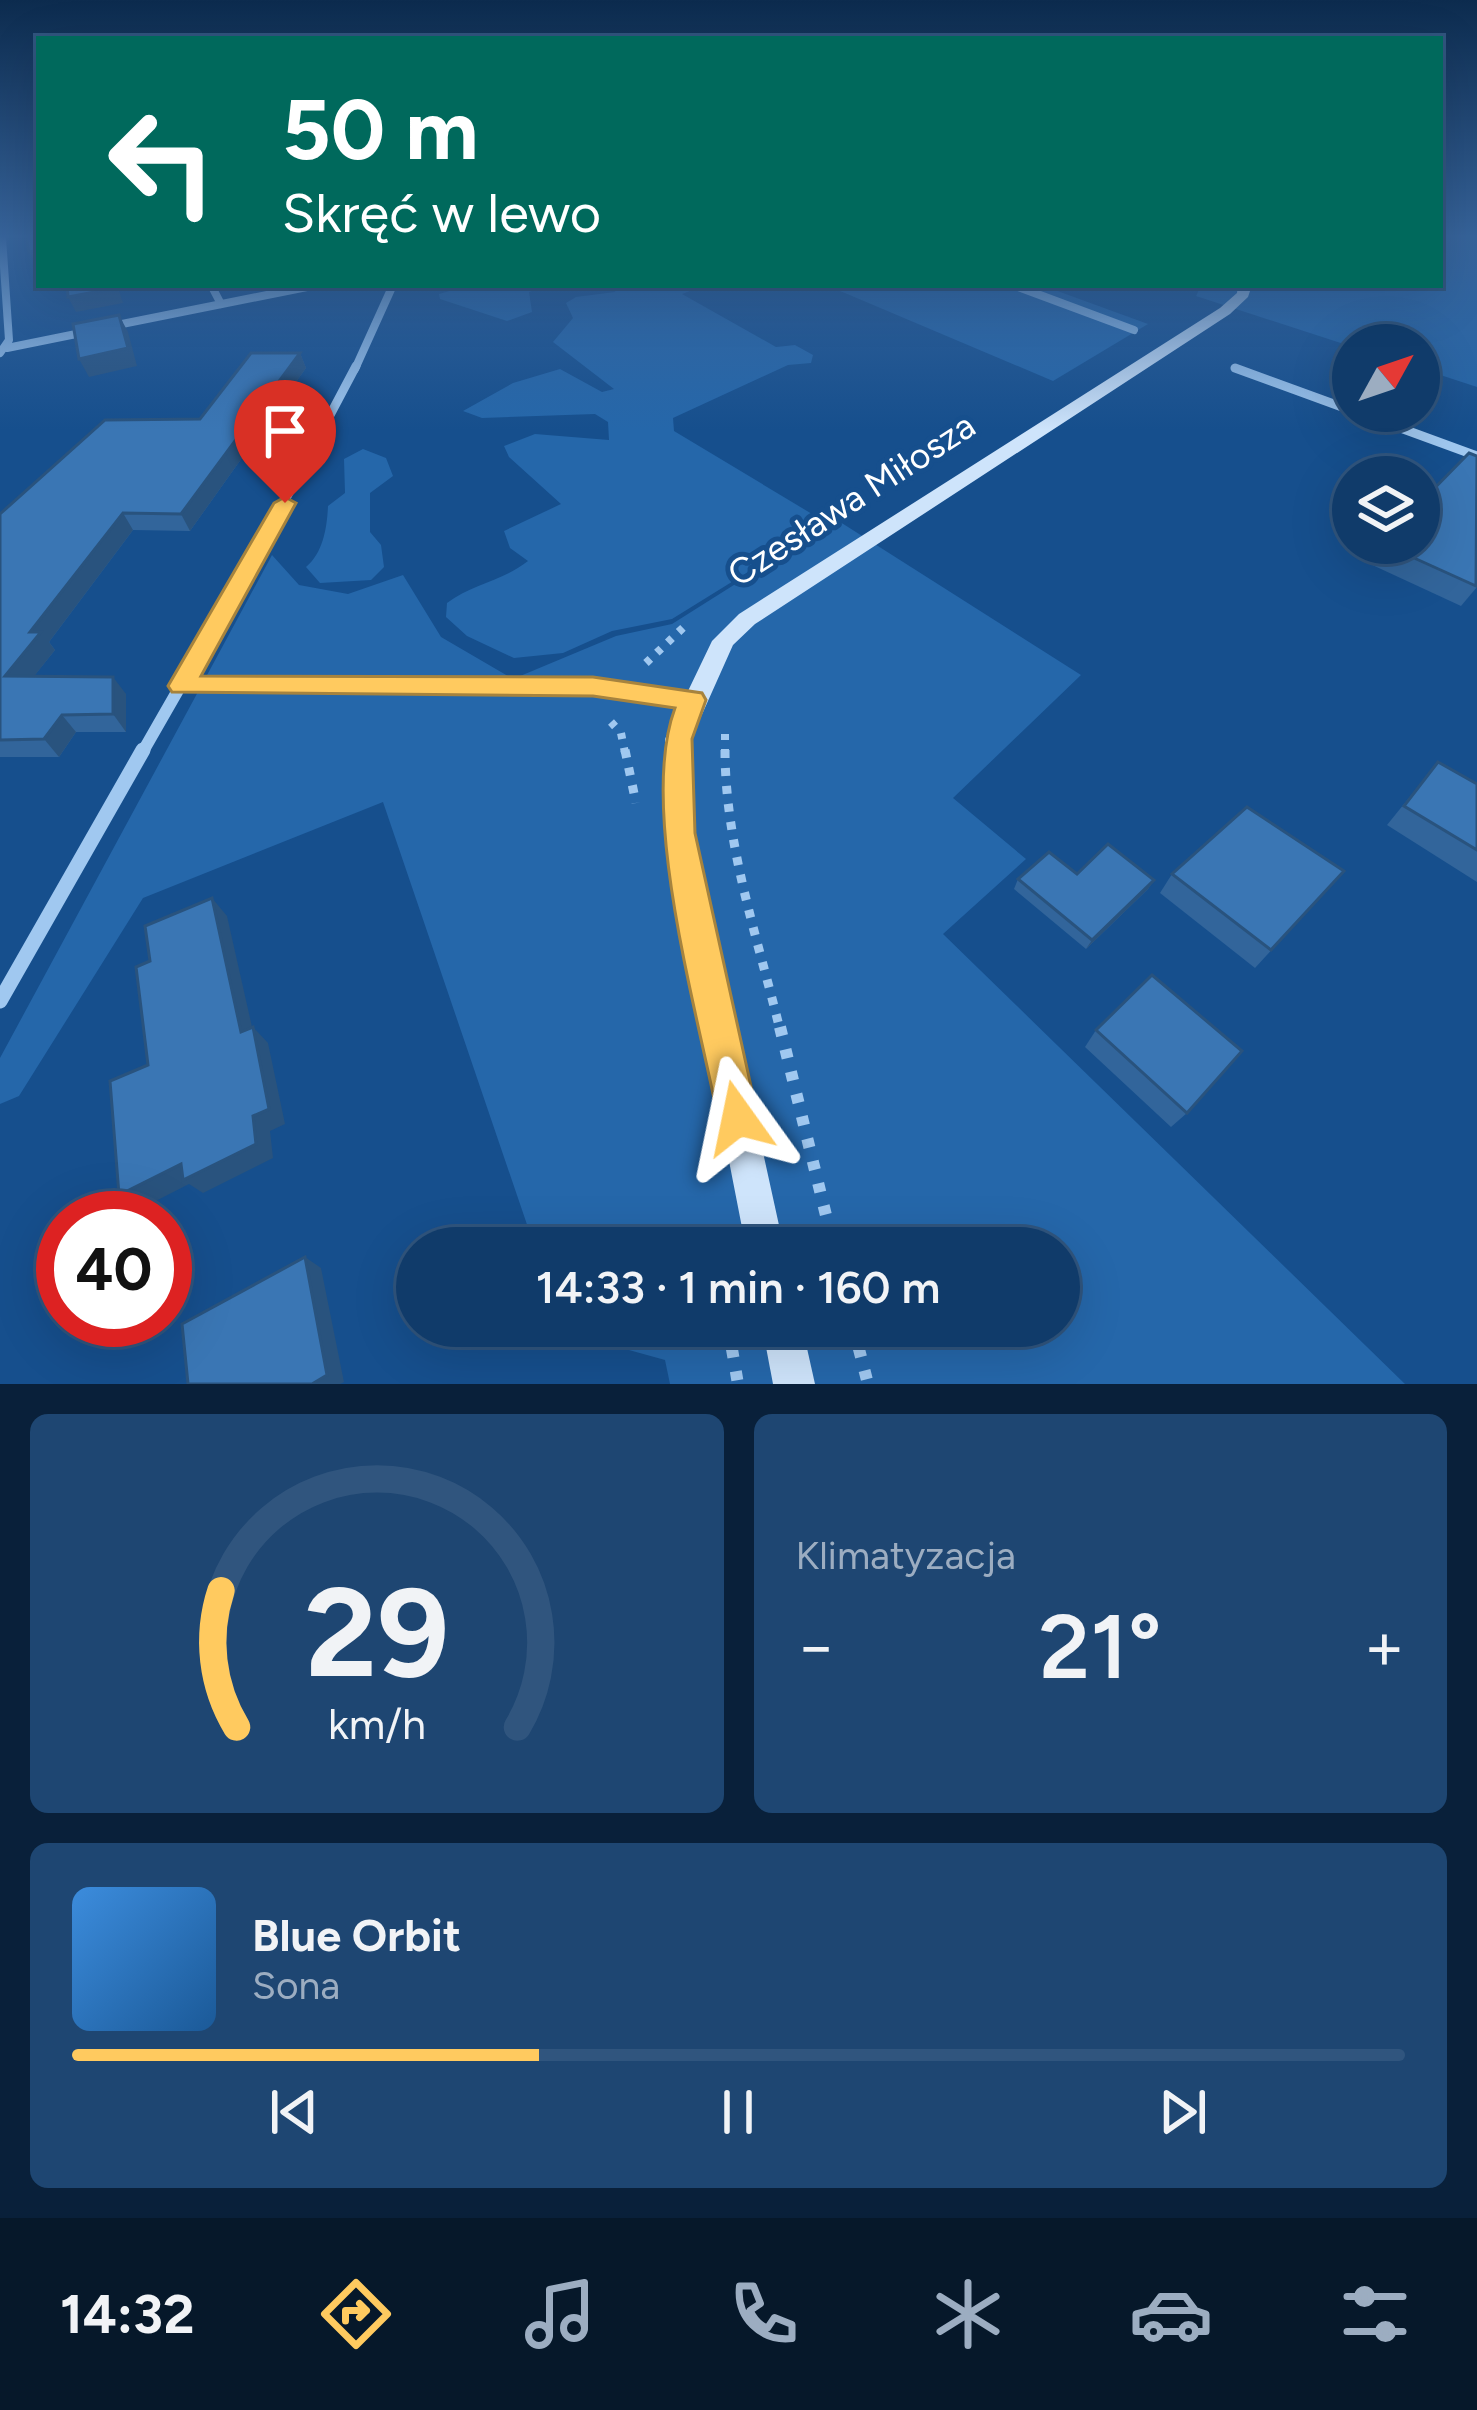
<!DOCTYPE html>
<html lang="pl">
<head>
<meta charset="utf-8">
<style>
	:root { --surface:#103b6a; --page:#1e4672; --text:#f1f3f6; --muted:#9cadc1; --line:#30557e; --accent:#ffca5f }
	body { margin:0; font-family:Figtree,sans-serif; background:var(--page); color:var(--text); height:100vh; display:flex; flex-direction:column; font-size:45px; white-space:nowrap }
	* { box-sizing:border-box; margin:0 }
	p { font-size:39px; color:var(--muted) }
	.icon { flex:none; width:66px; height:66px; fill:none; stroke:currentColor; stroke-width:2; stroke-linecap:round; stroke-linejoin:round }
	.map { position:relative; height:1384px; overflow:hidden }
	.side { display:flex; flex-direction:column; gap:30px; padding:30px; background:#09203a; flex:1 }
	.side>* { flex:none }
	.hud { position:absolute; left:36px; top:36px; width:1407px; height:252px; border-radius:0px; box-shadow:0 12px 48px #0002,0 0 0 3px var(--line); background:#00695c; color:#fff; overflow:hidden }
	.needle { width:78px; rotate:50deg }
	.controls { position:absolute; left:1332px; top:324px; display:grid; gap:24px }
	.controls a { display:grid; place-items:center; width:108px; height:108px; border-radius:50%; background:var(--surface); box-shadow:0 12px 48px #0002,0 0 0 3px var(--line); font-size:60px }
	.speed { position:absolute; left:36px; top:1191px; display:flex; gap:24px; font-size:60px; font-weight:700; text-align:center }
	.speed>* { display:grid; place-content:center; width:156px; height:156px; border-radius:50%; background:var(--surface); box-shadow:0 12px 48px #0002,0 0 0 3px var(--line); line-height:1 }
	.speed .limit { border:18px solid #d22; background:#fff; color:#111 }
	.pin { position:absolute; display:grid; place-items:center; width:102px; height:102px; color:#fff; margin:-123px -51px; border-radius:50% 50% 50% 0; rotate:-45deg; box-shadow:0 0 12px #0007 }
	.pin .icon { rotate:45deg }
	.me { position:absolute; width:132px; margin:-66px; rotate:348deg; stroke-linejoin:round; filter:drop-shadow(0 0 9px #0008) }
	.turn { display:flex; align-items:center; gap:42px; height:252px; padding:0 48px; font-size:54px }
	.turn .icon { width:156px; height:156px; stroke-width:2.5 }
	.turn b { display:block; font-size:84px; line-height:102px }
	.big { font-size:90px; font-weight:600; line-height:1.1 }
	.side .card { flex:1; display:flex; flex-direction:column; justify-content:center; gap:18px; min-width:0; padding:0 42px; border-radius:18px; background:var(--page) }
	.side .dial { align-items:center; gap:0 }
	.dial svg { height:312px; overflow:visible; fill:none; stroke:var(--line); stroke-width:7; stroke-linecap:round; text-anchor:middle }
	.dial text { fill:var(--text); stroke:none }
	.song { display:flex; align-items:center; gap:36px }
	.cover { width:144px; height:144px; border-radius:18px; background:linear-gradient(135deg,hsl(210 70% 55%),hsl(210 70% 35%)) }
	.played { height:12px; border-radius:6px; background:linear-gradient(90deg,var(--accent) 35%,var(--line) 35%) }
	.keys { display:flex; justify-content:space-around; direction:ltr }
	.heat { display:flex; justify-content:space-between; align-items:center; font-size:66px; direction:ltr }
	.side .tiles { flex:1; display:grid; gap:30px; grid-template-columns:1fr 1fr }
	.card:last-child { grid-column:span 2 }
	.trip { position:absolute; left:396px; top:1227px; width:684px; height:120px; border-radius:60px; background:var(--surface); box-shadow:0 12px 48px #0002,0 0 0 3px var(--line); font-weight:600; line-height:120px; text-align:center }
	.menu { display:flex; height:192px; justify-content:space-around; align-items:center; background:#06182a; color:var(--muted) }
	.menu .icon { width:84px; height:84px }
	.menu .current { color:var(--accent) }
	.menu b { font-size:54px; color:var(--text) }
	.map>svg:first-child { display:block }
	.green { fill:#2567aa }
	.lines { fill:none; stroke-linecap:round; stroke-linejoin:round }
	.path-far2 { stroke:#a0c8f0; stroke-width:8; stroke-dasharray:6 9; stroke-linecap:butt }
	.path-far1 { stroke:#a0c8f0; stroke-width:9; stroke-dasharray:8 10; stroke-linecap:butt }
	.path { stroke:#a0c8f0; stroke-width:12; stroke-dasharray:9 14; stroke-linecap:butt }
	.lane { stroke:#a0c8f0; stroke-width:9 }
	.street-far3 { stroke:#a0c8f0; stroke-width:8 }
	.street-far2 { stroke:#a0c8f0; stroke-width:9 }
	.street-far1 { stroke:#a0c8f0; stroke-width:12 }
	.street { stroke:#a0c8f0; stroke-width:15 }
	.secondary { fill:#cee4fb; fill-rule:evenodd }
	.wall { fill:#32659b }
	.shaded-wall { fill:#29537e }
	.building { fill:#3a76b4; stroke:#29537e; stroke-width:3 }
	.route { fill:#ffca5f; stroke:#a6833e; stroke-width:3 }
	.labels { text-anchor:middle; stroke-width:10; stroke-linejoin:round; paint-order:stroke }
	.street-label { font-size:36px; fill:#fff; stroke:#164f8d }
</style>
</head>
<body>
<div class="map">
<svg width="1477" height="1384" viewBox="0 0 1477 1384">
	<rect width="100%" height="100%" fill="#164f8d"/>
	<g class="green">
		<path d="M 1440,237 L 1477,237 L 1477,387 L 1419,368 L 1419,345 L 1353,347 L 1196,296 L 1199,290 L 1185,285 L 1440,285 Z"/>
		<path d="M 471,285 L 548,285 L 529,292 L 532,312 L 507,321 L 440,299 L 439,294 Z"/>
		<path d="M 618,285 L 705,285 L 682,294 L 776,347 L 795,345 L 813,355 L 811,363 L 788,365 L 673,418 L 674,431 L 827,523 L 672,619 L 612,631 L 563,653 L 514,658 L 467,636 L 446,617 L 447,603 C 472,584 503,581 528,561 L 510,548 L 504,531 L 561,504 L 509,457 L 504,446 L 535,434 L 609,440 L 608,422 L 595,414 L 482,418 L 463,411 L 513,383 L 560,369 L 602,392 L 614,389 L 553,342 L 573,318 L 566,303 L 576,297 L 615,292 Z"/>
		<path d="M 826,285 L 1041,285 L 1148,324 L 1053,381 Z"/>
		<path d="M 363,449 L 386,458 L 393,476 L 370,493 L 370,532 L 381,545 L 384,567 L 371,580 L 320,583 L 306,567 C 323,553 327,528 328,506 L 345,493 L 344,459 Z"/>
		<path d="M 837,520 L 1081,675 L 953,798 L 1026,859 L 943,934 L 1405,1384 L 670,1384 L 665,1360 L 564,1332 L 562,1326 L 1059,1326 L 1059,1248 L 535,1248 L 383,802 L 143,898 L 19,1096 L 0,1104 L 0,1058 L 272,555 L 299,585 L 348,594 L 403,575 L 441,637 L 513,679 L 616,636 L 672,624 Z"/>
	</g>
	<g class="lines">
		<g class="path-far2">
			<path d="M 646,663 L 687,624"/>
			<path d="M 611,722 L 621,733 L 625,753"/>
			<path d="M 725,734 L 725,753"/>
		</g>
		<g class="path-far1">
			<path d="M 625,750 L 636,803"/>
			<path d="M 725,750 C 725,845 758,939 780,1030"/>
		</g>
		<g class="path">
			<path d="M 780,1027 L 834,1248"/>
			<path d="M 728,1326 L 738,1384"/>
			<path d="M 853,1326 L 868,1384"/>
		</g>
		<path class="lane" d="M 182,686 L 593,686 L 692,700"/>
		<g class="street-far3">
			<path d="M 211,285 L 221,304"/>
			<path d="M 1013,285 L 1134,330"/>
			<path d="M 112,326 L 317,285"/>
			<path d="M 7,348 L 86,332"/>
			<path d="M 0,353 L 9,340 L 2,237"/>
			<path d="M 355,369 L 393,285"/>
		</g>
		<g class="street-far2">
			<path d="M 1235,368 L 1353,411"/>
			<path d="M 1354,411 L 1477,456"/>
			<path d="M 265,538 L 356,366"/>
		</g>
		<path class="street-far1" d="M 142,753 L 267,535"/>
		<path class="street" d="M 0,1001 L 143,750"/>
		<g class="secondary">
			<path d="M 1238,285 L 1252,285 L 1248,297 L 1230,314 L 755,624 L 733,645 L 691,739 L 693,833 L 784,1248 L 746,1248 L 665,833 L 665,739 L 712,641 L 739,614 L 1220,308 L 1237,293 Z"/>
			<path d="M 762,1326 L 802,1326 L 815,1384 L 773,1384 Z"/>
		</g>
	</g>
	<g class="wall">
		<path d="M 300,353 L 306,368 L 190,531 L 133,530 L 49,642 L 55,650 L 34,676 L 126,694 L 126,732 L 76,732 L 59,757 L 0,757 L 0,514 L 200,419 Z"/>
		<path d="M 1380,543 L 1477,587 L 1461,606 L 1368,563 Z"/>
		<path d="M 1438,762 L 1477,784 L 1477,882 L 1387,825 Z"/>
		<path d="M 1344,871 L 1255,968 L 1160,893 L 1172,874 Z"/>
		<path d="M 1077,874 L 1154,880 L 1148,889 L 1086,949 L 1014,889 L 1018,879 Z"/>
		<path d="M 1096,1030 L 1187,1113 L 1171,1127 L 1085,1047 Z"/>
	</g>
	<g class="shaded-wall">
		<path d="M 39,250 L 39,266 L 37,266 L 29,252 Z"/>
		<path d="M 117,285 L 123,303 L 76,312 L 68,297 Z"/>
		<path d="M 119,315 L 128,332 L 137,366 L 89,377 L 79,359 Z"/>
		<path d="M 300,353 L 306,368 L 190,531 L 181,514 Z"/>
		<path d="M 123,513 L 133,530 L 49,642 L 55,650 L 20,694 L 5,676 L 30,632 Z"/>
		<path d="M 113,677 L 126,694 L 126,732 L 113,714 Z"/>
		<path d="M 62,715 L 76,732 L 59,757 L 44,739 Z"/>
		<path d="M 1154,880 L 1148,889 L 1086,949 L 1092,940 Z"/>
		<path d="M 212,898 L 227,916 L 257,1049 L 241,1032 Z"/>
		<path d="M 253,1027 L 268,1043 L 285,1124 L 270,1131 L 273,1158 L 203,1193 L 189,1184 L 142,1208 L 119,1195 L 253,1116 Z"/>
		<path d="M 305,1257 L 321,1268 L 344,1382 L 340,1384 L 312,1384 Z"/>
	</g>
	<g class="building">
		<path d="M 26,237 L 39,237 L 39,250 L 29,252 Z"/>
		<path d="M 67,285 L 115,285 L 116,288 L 68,297 Z"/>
		<path d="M 119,315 L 128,348 L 79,359 L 73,324 Z"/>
		<path d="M 251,353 L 300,353 L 181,514 L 123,513 L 30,632 L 41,632 L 5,676 L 113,677 L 113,714 L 62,715 L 44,739 L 0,740 L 0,514 L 105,420 L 200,419 Z"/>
		<path d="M 1469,453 L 1477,456 L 1476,586 L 1381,543 L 1419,543 L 1419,504 Z"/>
		<path d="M 1438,762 L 1477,784 L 1477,850 L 1404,806 Z"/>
		<path d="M 1247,807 L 1344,871 L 1271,950 L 1172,874 Z"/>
		<path d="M 1108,844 L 1154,880 L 1092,940 L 1018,879 L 1049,852 L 1077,874 Z"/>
		<path d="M 212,898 L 241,1032 L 253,1027 L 269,1109 L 253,1116 L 256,1144 L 183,1180 L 181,1164 L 119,1195 L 110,1081 L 148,1065 L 136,967 L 150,961 L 145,926 Z"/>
		<path d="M 1152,975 L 1242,1051 L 1187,1113 L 1096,1030 Z"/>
		<path d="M 305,1257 L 327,1375 L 312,1384 L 188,1384 L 182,1324 Z"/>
	</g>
	<linearGradient id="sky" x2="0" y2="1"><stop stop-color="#0c2b4e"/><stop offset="0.55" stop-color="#36639a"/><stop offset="1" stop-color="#36639a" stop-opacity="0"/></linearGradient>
	<rect width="1477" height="430" fill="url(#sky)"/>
	<path class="route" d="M 285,497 L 296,503 L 201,676 L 593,677 L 702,693 L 706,700 L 692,739 L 695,833 L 758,1118 L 752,1132 L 738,1138 L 724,1132 L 718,1118 C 697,1010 638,807 675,708 L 593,696 L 172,692 L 168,686 L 274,503 Z"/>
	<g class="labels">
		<g class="street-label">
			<text transform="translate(851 499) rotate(-33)" y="13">Czesława Miłosza</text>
		</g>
	</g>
</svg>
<div class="controls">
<a><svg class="needle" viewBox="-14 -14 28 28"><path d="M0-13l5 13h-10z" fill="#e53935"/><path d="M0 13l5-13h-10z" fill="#9cadc1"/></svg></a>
<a><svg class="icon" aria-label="layers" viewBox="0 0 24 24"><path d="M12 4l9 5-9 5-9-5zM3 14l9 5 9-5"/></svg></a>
</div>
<div class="speed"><div class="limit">40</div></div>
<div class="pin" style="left:285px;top:503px;background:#d93025"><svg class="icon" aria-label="arrive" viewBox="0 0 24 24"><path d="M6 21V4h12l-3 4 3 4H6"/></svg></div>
<svg class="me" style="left:738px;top:1118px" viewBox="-20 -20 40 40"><path d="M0-17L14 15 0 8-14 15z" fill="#ffca5f" stroke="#fff" stroke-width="4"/></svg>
<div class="trip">14:33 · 1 min · 160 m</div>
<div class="hud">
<div class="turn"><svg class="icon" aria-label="left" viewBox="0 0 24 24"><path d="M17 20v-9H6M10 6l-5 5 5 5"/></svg><div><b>50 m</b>Skręć w lewo</div></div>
</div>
</div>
<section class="side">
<div class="tiles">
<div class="card dial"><svg viewBox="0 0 100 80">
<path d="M14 69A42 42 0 1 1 86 69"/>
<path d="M14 69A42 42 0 0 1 10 34" stroke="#ffca5f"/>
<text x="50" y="56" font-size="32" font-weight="700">29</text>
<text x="50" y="72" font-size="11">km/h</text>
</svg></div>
<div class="card"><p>Klimatyzacja</p>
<div class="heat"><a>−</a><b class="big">21°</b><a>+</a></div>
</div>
<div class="card">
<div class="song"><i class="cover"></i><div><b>Blue Orbit</b><p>Sona</p></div></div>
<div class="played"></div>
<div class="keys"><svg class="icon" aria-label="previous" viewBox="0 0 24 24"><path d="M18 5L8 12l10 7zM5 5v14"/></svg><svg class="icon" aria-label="pause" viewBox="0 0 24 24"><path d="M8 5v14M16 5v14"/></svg><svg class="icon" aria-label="next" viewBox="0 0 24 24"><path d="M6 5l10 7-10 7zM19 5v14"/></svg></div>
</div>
</div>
</section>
<nav class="menu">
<b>14:32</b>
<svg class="icon current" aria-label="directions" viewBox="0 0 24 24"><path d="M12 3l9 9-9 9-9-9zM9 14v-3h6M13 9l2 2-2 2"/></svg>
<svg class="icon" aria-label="music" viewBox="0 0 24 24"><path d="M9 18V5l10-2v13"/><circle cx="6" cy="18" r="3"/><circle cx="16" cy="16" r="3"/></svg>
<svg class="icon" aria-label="phone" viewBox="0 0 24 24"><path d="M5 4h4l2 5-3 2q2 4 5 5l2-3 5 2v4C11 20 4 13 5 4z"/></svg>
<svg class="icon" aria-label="climate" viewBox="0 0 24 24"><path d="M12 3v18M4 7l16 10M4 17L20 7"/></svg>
<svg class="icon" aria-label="car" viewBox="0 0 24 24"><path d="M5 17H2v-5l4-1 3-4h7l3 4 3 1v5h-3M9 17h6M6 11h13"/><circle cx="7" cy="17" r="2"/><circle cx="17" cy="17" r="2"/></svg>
<svg class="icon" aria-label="filters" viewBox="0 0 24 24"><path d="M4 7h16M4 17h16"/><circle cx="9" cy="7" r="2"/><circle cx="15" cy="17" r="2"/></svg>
</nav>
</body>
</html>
